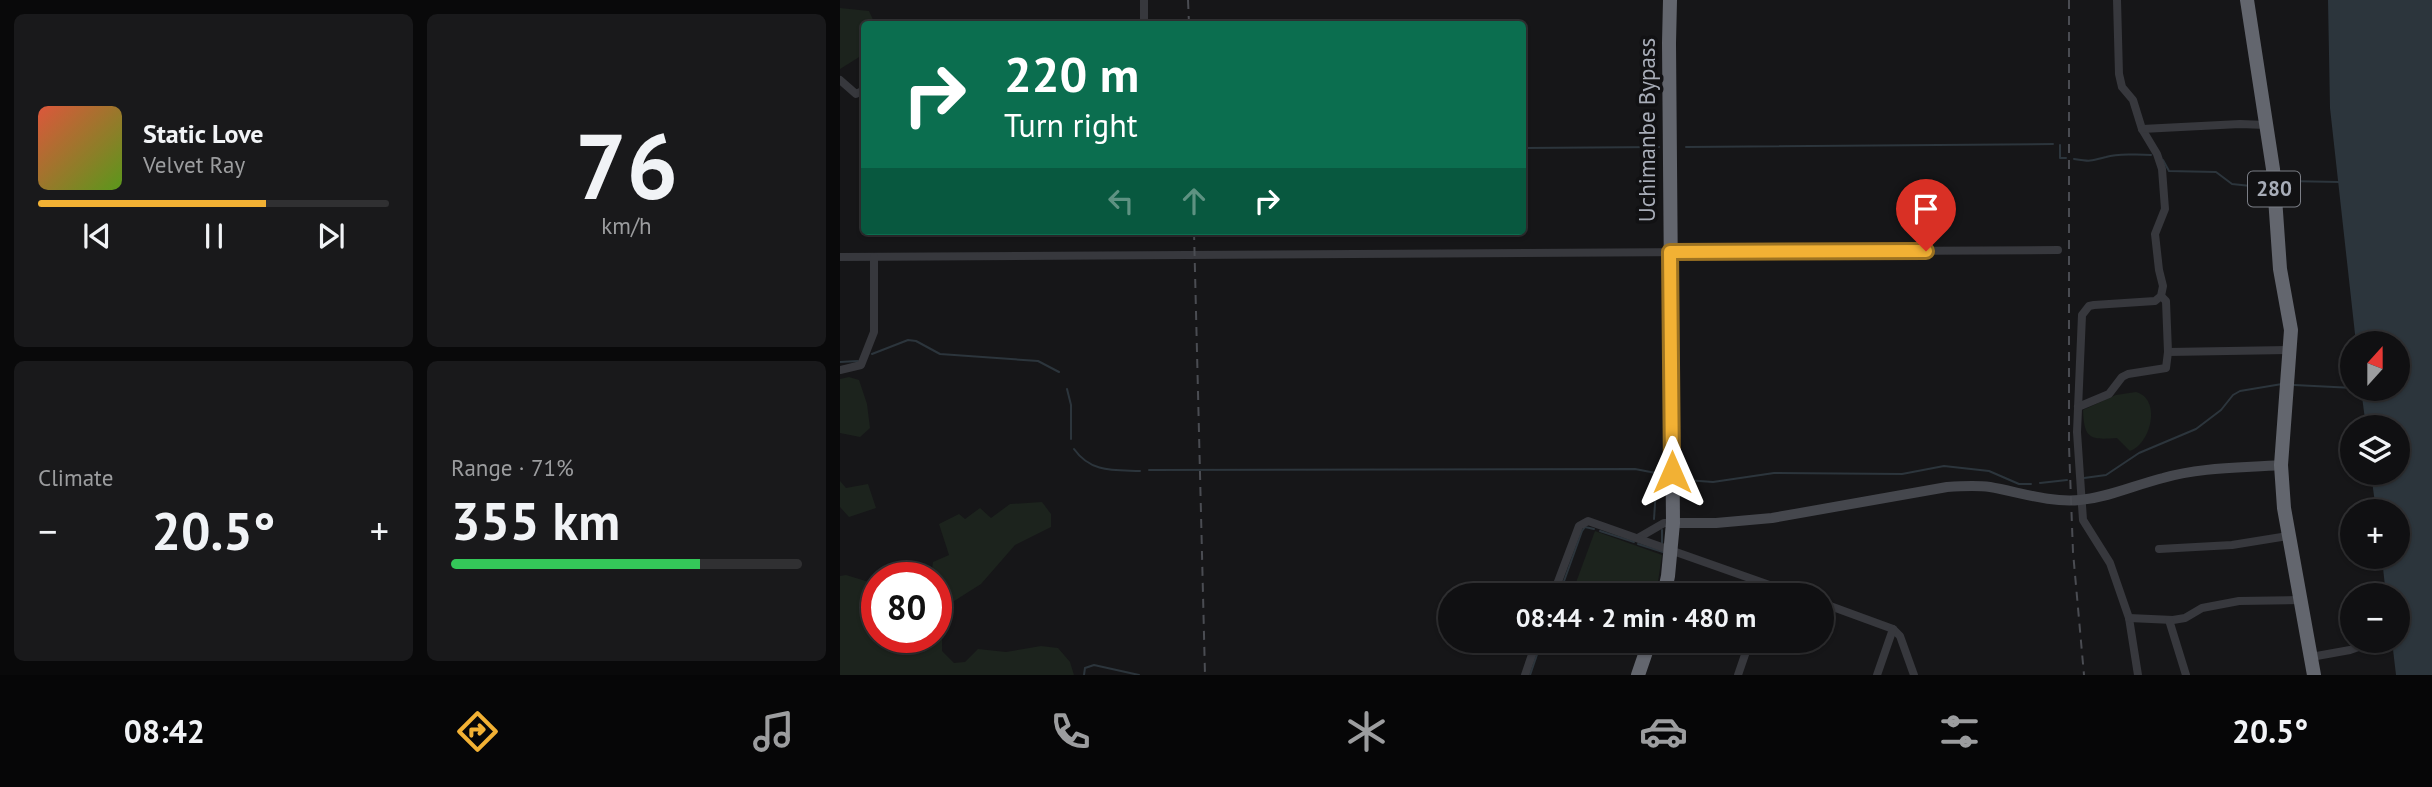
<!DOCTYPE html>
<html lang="en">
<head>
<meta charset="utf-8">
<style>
	:root { --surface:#101012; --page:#19191b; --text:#f1f3f6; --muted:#9c9d9f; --line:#303032; --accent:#f2b134 }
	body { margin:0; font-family:"PT Sans",sans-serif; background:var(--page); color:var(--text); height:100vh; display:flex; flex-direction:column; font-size:26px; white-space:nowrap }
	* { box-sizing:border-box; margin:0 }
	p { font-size:23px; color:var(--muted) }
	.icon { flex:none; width:38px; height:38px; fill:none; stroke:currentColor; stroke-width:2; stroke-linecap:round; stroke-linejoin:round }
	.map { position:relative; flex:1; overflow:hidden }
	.details { display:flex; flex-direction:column; gap:14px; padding:14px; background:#09090a; width:840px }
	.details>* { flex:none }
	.guide { position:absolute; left:21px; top:21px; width:665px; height:214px; border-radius:7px; box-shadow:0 2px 5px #0004,0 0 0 2px var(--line); background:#0b6e4f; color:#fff; overflow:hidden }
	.needle { width:46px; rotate:21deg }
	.tools { position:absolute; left:1500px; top:331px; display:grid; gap:14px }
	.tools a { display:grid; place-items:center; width:70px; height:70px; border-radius:50%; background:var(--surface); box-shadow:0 2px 5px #0004,0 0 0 2px var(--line); font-size:35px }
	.speed { position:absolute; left:21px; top:562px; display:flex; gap:14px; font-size:35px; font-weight:700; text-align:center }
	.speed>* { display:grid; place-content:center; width:91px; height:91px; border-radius:50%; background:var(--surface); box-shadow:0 2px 5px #0004,0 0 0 2px var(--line); line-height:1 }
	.speed .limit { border:10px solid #d22; background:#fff; color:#111 }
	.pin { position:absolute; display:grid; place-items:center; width:60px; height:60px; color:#fff; margin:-72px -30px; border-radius:50% 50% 50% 0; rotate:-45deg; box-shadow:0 0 7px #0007 }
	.pin .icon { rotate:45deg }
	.me { position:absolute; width:77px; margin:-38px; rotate:0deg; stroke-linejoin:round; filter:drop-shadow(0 0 5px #0008) }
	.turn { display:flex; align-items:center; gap:24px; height:147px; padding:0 28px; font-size:32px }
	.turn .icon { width:91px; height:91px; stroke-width:2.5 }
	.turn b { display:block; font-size:49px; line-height:60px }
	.lanes { display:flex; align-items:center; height:66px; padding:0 28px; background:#0003; justify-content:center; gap:35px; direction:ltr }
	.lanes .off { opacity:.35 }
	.big { font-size:52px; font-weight:600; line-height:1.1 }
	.details .tile { flex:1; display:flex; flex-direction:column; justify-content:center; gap:10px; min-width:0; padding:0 24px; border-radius:10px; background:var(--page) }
	.details .dial { align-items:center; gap:0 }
	.dial b { font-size:91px; line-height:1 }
	.song { display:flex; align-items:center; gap:21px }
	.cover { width:84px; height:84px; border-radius:10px; background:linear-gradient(135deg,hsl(10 70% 55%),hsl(90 70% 35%)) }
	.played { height:7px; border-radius:4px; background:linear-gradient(90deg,var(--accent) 65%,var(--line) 65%) }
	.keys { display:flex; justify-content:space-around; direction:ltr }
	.heat { display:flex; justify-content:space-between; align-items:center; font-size:38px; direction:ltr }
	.charge { height:10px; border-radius:5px; background:linear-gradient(90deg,#34c759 71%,var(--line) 0) }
	.details .tiles { flex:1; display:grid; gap:14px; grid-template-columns:repeat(2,1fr) }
	.trip { position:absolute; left:598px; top:583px; width:396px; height:70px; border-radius:35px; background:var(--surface); box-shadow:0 2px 5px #0004,0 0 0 2px var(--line); font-weight:600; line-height:70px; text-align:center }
	.tabs { display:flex; height:112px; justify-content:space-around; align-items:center; background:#060607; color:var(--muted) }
	.tabs .icon { width:49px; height:49px }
	.tabs .on { color:var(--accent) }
	.tabs b { font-size:32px; color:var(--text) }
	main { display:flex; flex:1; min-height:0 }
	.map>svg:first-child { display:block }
	.green { fill:#1c231d }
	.water { fill:#2c353c }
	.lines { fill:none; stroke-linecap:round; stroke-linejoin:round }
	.stream { stroke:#2c353c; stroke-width:2 }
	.street { stroke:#37383d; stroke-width:8 }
	.secondary { stroke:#45474d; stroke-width:10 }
	.highway { stroke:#63666e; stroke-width:14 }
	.rail { stroke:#4a4c52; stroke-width:2; stroke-dasharray:9 7; stroke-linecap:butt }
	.route-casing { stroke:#9d7322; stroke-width:18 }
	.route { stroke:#f2b134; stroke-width:12 }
	.labels { text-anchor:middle; stroke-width:7; stroke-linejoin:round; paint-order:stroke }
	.shield { fill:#111113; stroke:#7b7e86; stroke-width:2 }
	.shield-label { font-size:21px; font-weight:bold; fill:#a8adb8 }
	.street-label { font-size:23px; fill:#a8adb8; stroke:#111113 }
</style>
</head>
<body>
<main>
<section class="details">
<div class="tiles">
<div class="tile">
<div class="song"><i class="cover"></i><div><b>Static Love</b><p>Velvet Ray</p></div></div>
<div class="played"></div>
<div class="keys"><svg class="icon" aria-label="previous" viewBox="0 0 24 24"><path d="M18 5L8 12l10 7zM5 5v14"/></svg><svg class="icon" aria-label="pause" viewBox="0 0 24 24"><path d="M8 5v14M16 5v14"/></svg><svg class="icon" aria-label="next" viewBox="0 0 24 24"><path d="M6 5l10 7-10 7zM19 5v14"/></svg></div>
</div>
<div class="tile dial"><b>76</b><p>km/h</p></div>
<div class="tile"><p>Climate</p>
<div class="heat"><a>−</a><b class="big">20.5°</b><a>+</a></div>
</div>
<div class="tile"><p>Range · 71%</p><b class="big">355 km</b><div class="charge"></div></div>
</div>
</section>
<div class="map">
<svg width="1592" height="675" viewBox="0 0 1592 675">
	<rect width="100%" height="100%" fill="#161618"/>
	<g class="green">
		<path d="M 0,8 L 29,11 L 35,24 L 24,24 L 24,54 L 0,69 Z"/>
		<path d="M 9,377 L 19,380 L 27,404 L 30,428 L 20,437 L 0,433 L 0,379 Z"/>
		<path d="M 1296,392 C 1322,399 1311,444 1290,451 L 1277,438 C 1250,440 1244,439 1243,410 L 1276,395 Z"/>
		<path d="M 0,481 L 6,488 L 28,484 L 36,508 L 9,517 L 0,507 Z"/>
		<path d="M 202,502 L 211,514 L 211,527 L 175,545 L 141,584 L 111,603 L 102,624 L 102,651 L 114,663 L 125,662 L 138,649 L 166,652 L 201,646 L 218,648 L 230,662 L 234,675 L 0,675 L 0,576 L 6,575 L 29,582 L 37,578 L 37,637 L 96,637 L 96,578 L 91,577 L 93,562 L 109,555 L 99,524 L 119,514 L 125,519 L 140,508 L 151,518 L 170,504 Z"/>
		<path d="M 755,531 L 822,555 L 816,595 L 753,595 L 734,588 Z"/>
	</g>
	<path class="water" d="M 1488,0 L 1592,0 L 1592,675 L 1556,675 L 1552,641 L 1558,640 L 1558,595 L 1546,595 L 1542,559 L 1543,557 L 1558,556 L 1558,511 L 1536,511 L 1531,473 L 1558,472 L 1558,427 L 1526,427 L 1521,389 L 1558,388 L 1558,343 L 1516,343 L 1490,108 Z"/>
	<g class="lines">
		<g class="stream">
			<path d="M 1220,145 L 1220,158 L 1226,158"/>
			<path d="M 846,147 L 1213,144"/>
			<path d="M 682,148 L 819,147"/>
			<path d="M 1234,159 C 1253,162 1249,161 1266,157 C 1277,154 1300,154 1311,155"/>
			<path d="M 1323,160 L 1329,171 L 1376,172 L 1392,184 L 1420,187 L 1427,184"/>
			<path d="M 1441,181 L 1499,182"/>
			<path d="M 32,354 L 68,340 L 76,341 L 100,354 L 198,361 L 219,372"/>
			<path d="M 0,362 L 18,361"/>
			<path d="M 1454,385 L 1514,388"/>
			<path d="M 227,389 L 231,405 L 231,439"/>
			<path d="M 234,449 C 251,473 274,470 300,471"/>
			<path d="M 309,470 L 795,469 L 821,474"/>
			<path d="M 1244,478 L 1266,475 L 1299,453 L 1356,429 L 1381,410 L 1393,395 L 1400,391 L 1442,384"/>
			<path d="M 846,480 L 873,482 L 934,473 L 1062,474 L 1104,466 L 1149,471 L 1179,484 L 1191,484"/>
			<path d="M 1200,483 L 1227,480"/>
			<path d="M 814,519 L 817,474"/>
			<path d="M 822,530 L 822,543"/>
			<path d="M 760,531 L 794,542"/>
			<path d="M 798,544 L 823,552"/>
			<path d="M 719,595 L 742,531 L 745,527 L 754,529"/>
			<path d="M 244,675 L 245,668 L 254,665 L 299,675"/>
			<path d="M 690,675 L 702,640"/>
		</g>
		<g class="street">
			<path d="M 1277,0 L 1279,74 L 1282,87 L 1293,100 L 1302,129 L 1317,154 L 1322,169 L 1325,209 L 1315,234 L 1319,270 L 1323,286 L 1321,296 L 1315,301 L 1254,305 L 1249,306 L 1242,315 L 1237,432 L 1243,520 L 1270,563 L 1289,618 L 1298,675"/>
			<path d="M 304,24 L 304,0"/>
			<path d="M 0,80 L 16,94 L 24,90"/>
			<path d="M 1302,129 L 1400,124 L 1426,125"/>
			<path d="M 0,257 L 1218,250"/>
			<path d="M 1328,352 L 1450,350"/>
			<path d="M 0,370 L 21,365 L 34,332 L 34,257"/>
			<path d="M 1238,407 L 1269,394 L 1282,377 L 1288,374 L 1326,368 L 1328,352 L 1326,301 L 1321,296"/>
			<path d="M 798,538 L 824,523 L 833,523"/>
			<path d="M 1319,549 L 1392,545 L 1448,536"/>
			<path d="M 713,595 L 739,526 L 748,521 L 958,595"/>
			<path d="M 982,603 L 1053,629 L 1060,636 L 1074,675"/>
			<path d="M 1289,618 L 1333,620 L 1345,618 L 1362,608 L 1399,601 L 1461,600"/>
			<path d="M 1329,620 L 1346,675"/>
			<path d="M 1471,657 L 1510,650 L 1533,642"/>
			<path d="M 685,675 L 697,640"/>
			<path d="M 898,675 L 910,640"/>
			<path d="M 1037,675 L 1053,629"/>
		</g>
		<path class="secondary" d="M 833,523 L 876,523 L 932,518 L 1107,487 C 1121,486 1136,485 1150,487 C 1179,492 1210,503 1240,500 C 1270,497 1295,485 1323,478 C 1361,467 1402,468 1441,465"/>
		<g class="highway">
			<path d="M 1407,0 L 1433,169 L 1440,269 L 1451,330 L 1441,465 L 1444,508 L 1474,675"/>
			<path d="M 824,595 L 828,576 L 833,523 L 829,43 L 830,0"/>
			<path d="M 798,675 L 810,640"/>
		</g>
		<g class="rail">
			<path d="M 348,0 L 349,24"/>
			<path d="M 1229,0 L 1229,446 L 1233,552 L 1244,675"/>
			<path d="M 354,231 L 365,675"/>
		</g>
	</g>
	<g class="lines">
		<g class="route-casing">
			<path id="route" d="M 832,472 L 830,252 L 1086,251"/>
		</g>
		<use href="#route" class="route"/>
	</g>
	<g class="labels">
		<rect class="shield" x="1408" y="171.5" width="52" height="35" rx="5"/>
		<g class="shield-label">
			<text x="1434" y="196">280</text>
		</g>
		<g class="street-label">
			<text transform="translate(807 130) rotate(-90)" y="8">Uchimanbe Bypass</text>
		</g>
	</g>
</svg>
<div class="tools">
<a><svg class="needle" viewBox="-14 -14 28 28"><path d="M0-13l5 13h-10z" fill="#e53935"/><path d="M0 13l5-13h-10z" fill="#9c9d9f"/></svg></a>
<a><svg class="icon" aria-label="layers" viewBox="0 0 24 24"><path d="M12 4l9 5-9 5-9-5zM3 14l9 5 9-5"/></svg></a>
<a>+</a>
<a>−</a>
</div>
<div class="speed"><div class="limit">80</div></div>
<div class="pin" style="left:1086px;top:251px;background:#d93025"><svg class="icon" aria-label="arrive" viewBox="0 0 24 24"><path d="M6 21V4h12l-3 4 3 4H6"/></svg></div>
<svg class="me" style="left:832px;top:472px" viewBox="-20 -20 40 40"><path d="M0-17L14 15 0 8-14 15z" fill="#f2b134" stroke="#fff" stroke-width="4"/></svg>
<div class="trip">08:44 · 2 min · 480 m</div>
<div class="guide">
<div class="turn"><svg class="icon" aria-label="right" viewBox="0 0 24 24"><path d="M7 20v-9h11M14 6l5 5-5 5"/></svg><div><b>220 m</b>Turn right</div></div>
<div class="lanes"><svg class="icon off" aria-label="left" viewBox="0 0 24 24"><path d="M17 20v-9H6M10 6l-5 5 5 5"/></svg><svg class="icon off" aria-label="ahead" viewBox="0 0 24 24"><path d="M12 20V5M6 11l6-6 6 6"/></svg><svg class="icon" aria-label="right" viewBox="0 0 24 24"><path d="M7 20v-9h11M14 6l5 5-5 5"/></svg></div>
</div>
</div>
</main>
<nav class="tabs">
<b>08:42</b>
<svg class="icon on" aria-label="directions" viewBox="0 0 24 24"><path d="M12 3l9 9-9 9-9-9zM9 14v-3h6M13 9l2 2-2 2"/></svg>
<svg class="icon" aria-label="music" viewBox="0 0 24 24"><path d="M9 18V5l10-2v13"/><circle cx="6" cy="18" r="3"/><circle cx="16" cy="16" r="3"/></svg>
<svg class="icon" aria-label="phone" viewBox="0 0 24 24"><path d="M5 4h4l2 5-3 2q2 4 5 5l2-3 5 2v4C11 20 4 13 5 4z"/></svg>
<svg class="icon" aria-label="climate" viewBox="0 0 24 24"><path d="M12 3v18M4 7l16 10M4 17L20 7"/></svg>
<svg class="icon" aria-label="car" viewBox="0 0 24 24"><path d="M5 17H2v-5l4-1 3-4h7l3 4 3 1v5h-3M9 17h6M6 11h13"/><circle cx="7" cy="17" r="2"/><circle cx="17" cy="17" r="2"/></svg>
<svg class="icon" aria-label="filters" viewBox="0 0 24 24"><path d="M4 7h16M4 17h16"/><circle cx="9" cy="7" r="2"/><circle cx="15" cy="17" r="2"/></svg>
<b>20.5°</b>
</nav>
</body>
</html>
